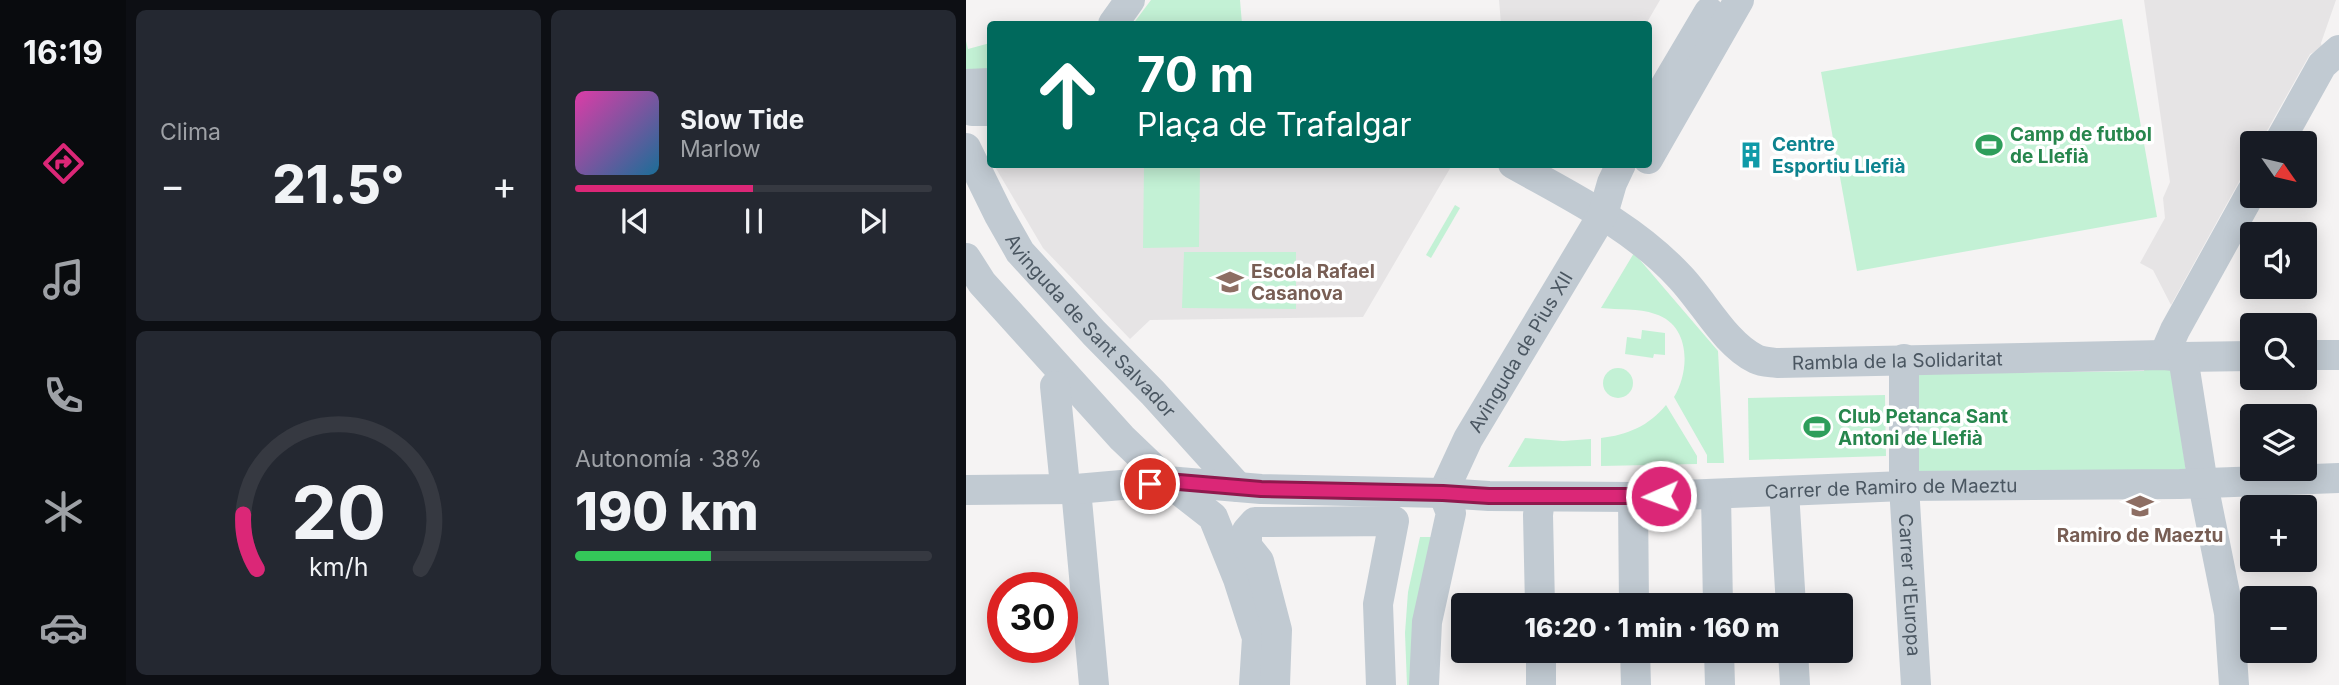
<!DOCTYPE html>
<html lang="es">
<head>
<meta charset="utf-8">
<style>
	:root { --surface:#171b24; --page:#242831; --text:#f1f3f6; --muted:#9ea1a6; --line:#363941; --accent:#db2777 }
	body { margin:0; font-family:Inter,sans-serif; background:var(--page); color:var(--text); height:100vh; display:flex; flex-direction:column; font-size:26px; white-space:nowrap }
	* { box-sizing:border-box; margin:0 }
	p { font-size:23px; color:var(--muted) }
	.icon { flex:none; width:38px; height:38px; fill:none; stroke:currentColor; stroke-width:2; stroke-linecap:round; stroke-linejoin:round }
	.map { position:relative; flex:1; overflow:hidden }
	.drawer { display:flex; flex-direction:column; gap:10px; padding:10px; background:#0d0f14; width:840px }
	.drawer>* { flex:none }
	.top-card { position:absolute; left:21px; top:21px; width:665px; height:147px; border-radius:7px; box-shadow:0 4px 18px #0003; background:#00695c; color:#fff; overflow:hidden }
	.needle { width:46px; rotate:124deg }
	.tools { position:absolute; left:1274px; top:131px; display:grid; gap:14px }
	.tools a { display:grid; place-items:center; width:77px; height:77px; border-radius:7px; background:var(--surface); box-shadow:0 4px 18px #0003; font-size:35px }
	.speed { position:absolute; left:21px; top:572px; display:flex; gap:14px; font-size:35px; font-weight:700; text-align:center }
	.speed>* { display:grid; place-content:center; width:91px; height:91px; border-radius:50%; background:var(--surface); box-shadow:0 4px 18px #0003; line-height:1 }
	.speed .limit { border:10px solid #d22; background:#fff; color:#111 }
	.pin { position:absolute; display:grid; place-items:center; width:60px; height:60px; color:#fff; margin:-30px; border:4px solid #fff; border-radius:50%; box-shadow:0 2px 7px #0007 }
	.me { position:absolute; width:77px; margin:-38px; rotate:268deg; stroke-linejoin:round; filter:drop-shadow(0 0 5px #0008) }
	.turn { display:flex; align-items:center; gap:24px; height:147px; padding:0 35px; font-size:32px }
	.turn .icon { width:91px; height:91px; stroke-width:2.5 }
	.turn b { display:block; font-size:49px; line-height:60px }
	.big { font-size:52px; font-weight:800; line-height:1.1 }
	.drawer .card { flex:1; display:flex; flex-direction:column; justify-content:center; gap:10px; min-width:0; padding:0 24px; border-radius:10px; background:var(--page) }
	.drawer .dial { align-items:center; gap:0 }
	.dial svg { height:182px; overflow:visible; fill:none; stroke:var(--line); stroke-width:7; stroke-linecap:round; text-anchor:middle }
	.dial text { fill:var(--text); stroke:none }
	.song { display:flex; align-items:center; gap:21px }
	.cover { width:84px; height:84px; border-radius:10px; background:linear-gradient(135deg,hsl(320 70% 55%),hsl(200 70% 35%)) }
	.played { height:7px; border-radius:4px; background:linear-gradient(90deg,var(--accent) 50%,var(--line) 50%) }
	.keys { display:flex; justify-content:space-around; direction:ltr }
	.heat { display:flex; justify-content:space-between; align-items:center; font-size:38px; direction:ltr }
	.charge { height:10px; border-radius:5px; background:linear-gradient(90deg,#34c759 38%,var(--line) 0) }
	.drawer .tiles { flex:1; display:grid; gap:10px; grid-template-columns:repeat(2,1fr) }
	.trip { position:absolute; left:485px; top:593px; width:402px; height:70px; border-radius:7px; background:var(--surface); box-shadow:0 4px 18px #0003; font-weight:800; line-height:70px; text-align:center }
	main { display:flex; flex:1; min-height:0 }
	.tabs { display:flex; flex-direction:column; width:126px; justify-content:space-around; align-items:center; background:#090b0e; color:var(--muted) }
	.tabs .icon { width:49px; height:49px }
	.tabs .current { color:var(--accent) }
	.tabs b { font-size:32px; color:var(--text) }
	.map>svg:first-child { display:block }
	.education { fill:#e6e4e5 }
	.green { fill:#c3f1d5 }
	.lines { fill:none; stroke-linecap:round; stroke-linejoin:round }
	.minor { stroke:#c1cad2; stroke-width:30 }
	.route-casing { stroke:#8e194d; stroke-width:18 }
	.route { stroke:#db2777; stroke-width:12 }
	.labels { text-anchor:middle; stroke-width:7; stroke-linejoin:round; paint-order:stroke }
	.leisure-label { font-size:19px; font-weight:bold; fill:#27864d; stroke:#fff; text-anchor:start }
	.culture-label { font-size:19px; font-weight:bold; fill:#0d838f; stroke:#fff; text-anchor:start }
	.education-label { font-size:19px; font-weight:bold; fill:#785e54; stroke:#fff; text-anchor:start }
	.street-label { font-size:19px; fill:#4a5661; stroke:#fff }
</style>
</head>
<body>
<main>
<nav class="tabs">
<b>16:19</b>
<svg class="icon current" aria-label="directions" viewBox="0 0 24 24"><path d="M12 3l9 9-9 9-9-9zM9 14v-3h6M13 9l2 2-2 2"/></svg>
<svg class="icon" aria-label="music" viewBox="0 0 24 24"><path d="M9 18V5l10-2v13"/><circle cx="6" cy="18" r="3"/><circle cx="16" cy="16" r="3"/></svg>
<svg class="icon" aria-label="phone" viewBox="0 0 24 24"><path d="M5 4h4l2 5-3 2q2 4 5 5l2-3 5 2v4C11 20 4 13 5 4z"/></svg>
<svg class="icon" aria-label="climate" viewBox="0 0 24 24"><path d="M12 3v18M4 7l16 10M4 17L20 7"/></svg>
<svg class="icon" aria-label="car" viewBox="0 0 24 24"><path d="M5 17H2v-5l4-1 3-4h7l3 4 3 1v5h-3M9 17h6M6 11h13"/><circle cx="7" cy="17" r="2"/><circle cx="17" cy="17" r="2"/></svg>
</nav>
<section class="drawer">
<div class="tiles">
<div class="card"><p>Clima</p>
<div class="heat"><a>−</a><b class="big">21.5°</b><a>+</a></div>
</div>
<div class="card">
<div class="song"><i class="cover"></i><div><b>Slow Tide</b><p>Marlow</p></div></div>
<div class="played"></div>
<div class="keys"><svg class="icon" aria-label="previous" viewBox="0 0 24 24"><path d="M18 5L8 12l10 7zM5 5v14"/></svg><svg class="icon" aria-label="pause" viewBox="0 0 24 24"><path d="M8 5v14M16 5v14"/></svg><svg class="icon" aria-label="next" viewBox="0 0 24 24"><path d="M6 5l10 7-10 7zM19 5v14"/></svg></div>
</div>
<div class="card dial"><svg viewBox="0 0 100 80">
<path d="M14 69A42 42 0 1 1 86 69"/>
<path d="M14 69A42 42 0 0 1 8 45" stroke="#db2777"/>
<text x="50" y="56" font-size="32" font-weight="700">20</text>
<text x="50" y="72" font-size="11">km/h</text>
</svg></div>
<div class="card"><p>Autonomía · 38%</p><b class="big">190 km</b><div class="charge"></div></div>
</div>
</section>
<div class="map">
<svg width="1373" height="685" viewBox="0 0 1373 685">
	<rect width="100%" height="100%" fill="#f5f3f3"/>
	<g class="education">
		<path d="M 533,0 L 694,0 L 680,24 L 535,24 Z"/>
		<path d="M 1178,0 L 1370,0 L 1355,43 L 1356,48 L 1344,54 L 1294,143 L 1286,144 L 1286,158 L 1205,305 L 1187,270 L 1174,263 L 1199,218 L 1197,198 L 1204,182 Z"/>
		<path d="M 28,165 L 486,165 L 397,317 L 184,320 L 164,339 L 77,248 Z"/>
	</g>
	<g class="green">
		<path d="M 185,0 L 274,0 L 276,24 L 167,24 Z"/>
		<path d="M 1156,19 L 1191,217 L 891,271 L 855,72 Z"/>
		<path d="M 0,41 L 2,49 L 24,43 L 24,70 L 0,69 Z"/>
		<path d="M 178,165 L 234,165 L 233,247 L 177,248 Z"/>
		<path d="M 489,205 L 494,208 L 465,258 L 460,255 Z"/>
		<path d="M 218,252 L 330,252 L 330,309 L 216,308 Z"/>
		<path d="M 668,253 L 752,351 L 758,463 L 741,463 L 741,455 L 708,397 C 724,371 725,325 689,314 C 673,308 652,310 635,308 Z"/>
		<path d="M 676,330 L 699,333 L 699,355 L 688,354 L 687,358 L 659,354 L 661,337 L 675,339 Z"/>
		<path d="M 1179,365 L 1207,370 L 1220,472 L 959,479 L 951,470 L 953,374 L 1178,371 Z"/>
		<circle cx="652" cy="383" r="15"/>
		<path d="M 919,395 L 920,456 L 783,460 L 782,398 Z"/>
		<path d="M 700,405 L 731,456 L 731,464 L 635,466 L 635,438 C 661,435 683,426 700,405 Z"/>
		<path d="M 559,438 L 597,441 L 625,439 L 625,466 L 542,467 Z"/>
		<path d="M 454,537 L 473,537 L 450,685 L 441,685 L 439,633 L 442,592 Z"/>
	</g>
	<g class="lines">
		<g class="minor">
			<path d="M 147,24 L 164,0"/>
			<path d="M 0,84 L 24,83"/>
			<path d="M 0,109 L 6,111 L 24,111"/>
			<path d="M 682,115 L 743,12"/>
			<path d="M 1312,144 L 1356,65 L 1373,50"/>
			<path id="s1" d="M 0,148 L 33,215 L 54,252 L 128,333 L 187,393 L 272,487"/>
			<path d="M 682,159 L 773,0"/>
			<path id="s2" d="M 547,164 C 606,197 668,227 714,277 C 738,302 759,344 790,359 C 796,362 804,362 811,363 L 1198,355 L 1217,357 L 1286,356"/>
			<path d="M 0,258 L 16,283 L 156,438 L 201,481 L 247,517 L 272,579 L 291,638 L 288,685"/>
			<path d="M 1198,355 L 1209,330 L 1286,191"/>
			<path d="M 1339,355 L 1373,355"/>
			<path d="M 1217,357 L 1237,484 L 1263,613 L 1268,685"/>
			<path id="s3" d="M 938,359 L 938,486 L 950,685"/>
			<path d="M 89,386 L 98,476"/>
			<path d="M 110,489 L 128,685"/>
			<path id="s4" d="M 0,490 L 110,489 L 201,481 L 295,489 L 477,493 L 523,496 L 667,497 L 938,486 L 1214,484 L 1373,478"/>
			<path d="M 818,491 L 825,606"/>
			<path id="s5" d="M 477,493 L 502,439 L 637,214 L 646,183 L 655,164"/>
			<path d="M 750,494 L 752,606"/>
			<path d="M 667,497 L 668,606"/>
			<path d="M 574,606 L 572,515 L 574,497"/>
			<path d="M 575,651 L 575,685"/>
			<path d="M 669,651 L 670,685"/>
			<path d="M 753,651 L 754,685"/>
			<path d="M 827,651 L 829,685"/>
			<path d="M 309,685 L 311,630 L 293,561 L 281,546 L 281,531 L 289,522 L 428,521 L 412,604 L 415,685"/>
			<path d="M 458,685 L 461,622 L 485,513 L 477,493"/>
		</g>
	</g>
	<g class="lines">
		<g class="route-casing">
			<path id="route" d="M 184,484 L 201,481 L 295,489 L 477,493 L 523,496 L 695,496"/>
		</g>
		<use href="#route" class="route"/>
	</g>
	<defs>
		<g id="stadium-bare" transform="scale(2.1)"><path d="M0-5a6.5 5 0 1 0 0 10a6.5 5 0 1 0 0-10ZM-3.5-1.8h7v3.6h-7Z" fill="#2e9e5b" stroke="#fff" stroke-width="2.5" paint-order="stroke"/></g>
		<g id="building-bare" transform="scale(2.1)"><path d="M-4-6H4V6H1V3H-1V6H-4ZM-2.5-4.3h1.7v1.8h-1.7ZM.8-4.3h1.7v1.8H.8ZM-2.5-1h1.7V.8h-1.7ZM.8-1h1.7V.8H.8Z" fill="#0f9aa8" stroke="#fff" stroke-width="2.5" paint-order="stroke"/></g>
		<g id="school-bare" transform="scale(2.1)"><path d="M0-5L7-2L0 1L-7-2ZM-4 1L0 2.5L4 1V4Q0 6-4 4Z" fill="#8d6e63" stroke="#fff" stroke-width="2.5" paint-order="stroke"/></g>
	</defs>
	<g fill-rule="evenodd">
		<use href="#stadium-bare" x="1023" y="145"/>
		<use href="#building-bare" x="785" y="155"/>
		<use href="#school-bare" x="264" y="282"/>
		<use href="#stadium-bare" x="851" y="427"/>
		<use href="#school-bare" x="1174" y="506"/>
	</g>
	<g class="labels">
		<g class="leisure-label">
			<text x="1044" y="141">Camp de futbol<tspan x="1044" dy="22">de Llefià</tspan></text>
			<text x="872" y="423">Club Petanca Sant<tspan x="872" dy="22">Antoni de Llefià</tspan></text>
		</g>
		<g class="culture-label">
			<text x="806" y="151">Centre<tspan x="806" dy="22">Esportiu Llefià</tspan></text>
		</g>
		<g class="education-label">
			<text x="285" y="278">Escola Rafael<tspan x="285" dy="22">Casanova</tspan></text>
			<text x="1174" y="542" text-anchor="middle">Ramiro de Maeztu</text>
		</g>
		<g class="street-label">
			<text dy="7" stroke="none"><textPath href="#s1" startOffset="219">Avinguda de Sant Salvador</textPath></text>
			<text dy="7" stroke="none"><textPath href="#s5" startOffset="161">Avinguda de Pius XII</textPath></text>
			<text dy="7" stroke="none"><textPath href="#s2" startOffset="457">Rambla de la Solidaritat</textPath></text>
			<text dy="7" stroke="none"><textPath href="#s4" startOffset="926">Carrer de Ramiro de Maeztu</textPath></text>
			<text dy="7" stroke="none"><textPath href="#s3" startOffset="226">Carrer d'Europa</textPath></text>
		</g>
	</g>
</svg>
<div class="tools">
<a><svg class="needle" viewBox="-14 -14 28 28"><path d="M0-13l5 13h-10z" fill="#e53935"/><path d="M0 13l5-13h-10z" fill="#9ea1a6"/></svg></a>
<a><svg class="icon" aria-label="sound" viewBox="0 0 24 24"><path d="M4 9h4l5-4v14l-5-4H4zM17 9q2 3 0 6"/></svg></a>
<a><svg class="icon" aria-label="search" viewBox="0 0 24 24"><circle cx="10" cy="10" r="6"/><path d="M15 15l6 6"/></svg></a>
<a><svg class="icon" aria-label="layers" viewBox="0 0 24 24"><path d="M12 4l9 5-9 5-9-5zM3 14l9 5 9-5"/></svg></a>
<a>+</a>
<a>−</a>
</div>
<div class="speed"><div class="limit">30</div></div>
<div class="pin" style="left:184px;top:484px;background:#d93025"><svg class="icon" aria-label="arrive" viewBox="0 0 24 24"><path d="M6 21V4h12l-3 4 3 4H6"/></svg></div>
<svg class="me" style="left:695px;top:496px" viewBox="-20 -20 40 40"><circle r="17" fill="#db2777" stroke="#fff" stroke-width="3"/><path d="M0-11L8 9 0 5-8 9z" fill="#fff"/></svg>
<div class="trip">16:20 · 1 min · 160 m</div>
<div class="top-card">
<div class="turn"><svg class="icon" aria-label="ahead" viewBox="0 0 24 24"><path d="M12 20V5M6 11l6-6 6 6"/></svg><div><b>70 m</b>Plaça de Trafalgar</div></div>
</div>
</div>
</main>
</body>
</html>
